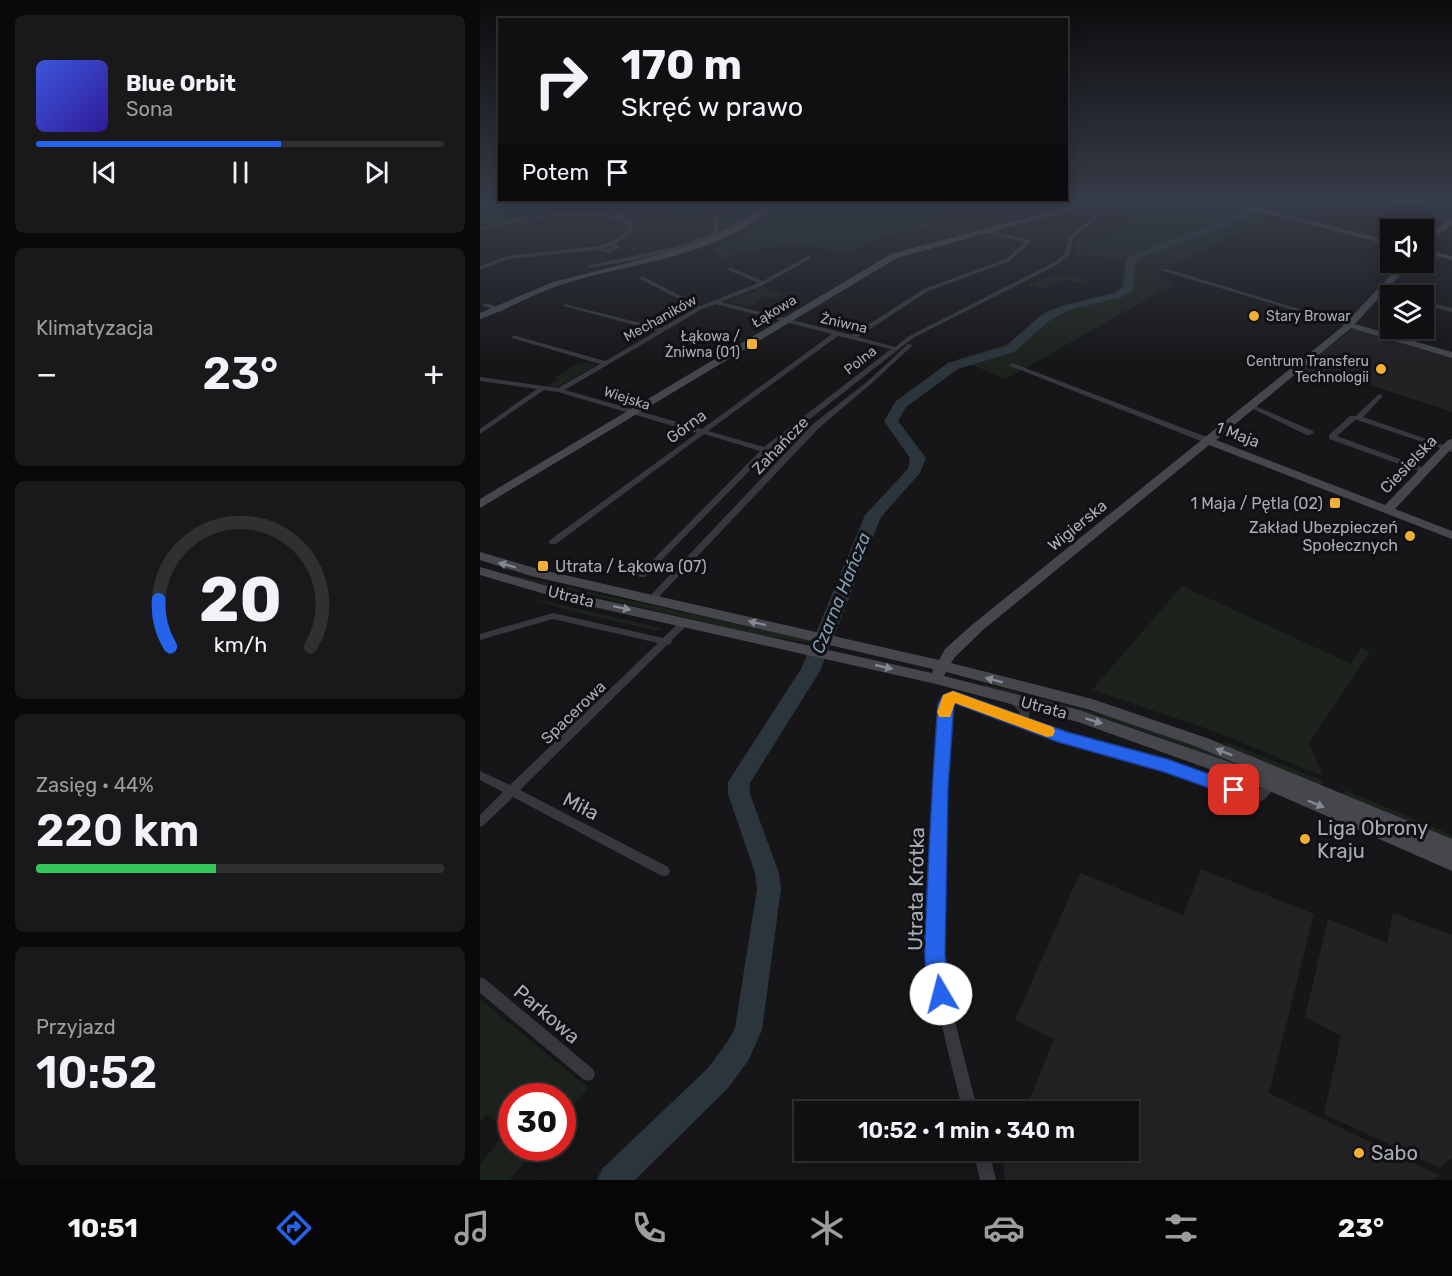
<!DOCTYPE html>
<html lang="pl">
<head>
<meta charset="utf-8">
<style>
	:root { --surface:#101012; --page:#19191b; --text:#f1f3f6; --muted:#9c9d9f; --line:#303032; --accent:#2563eb }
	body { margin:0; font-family:Rubik,sans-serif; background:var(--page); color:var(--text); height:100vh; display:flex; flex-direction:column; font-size:22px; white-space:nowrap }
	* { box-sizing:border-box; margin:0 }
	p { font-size:20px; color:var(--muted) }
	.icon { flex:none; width:33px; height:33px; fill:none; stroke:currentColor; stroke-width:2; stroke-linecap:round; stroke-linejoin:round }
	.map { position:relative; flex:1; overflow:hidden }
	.details { display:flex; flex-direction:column; gap:15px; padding:15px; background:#09090a; width:480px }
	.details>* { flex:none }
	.banner { position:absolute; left:18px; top:18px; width:570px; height:183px; border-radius:0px; box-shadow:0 3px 15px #0003,0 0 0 2px var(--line); background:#101012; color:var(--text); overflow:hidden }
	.buttons { position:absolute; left:900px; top:219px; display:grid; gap:12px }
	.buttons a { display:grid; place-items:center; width:54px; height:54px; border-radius:0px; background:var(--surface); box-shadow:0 3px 15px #0003,0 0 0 2px var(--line); font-size:30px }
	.speed { position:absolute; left:18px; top:1083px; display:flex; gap:12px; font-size:30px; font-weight:700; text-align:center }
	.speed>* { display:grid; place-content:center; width:78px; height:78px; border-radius:50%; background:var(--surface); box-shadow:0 3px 15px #0003,0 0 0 2px var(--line); line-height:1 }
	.speed .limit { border:9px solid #d22; background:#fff; color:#111 }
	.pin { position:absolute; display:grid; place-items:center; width:51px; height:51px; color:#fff; margin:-26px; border-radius:12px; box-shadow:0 3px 9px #0006 }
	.me { position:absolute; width:66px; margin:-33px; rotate:352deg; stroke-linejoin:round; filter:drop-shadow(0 0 4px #0008) }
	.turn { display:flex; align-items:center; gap:21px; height:126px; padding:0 24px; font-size:27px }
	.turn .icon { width:78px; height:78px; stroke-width:2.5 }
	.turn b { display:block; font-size:42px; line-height:51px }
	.then { display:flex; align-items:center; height:57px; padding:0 24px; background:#0003; gap:12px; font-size:22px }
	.big { font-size:45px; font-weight:600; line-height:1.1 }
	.details .widget { flex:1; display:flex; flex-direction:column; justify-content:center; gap:9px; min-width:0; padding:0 21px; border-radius:9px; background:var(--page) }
	.details .dial { align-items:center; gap:0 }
	.dial svg { height:156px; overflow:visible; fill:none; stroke:var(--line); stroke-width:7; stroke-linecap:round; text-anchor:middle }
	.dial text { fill:var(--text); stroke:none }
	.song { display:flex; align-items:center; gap:18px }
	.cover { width:72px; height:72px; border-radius:9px; background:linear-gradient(135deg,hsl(230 70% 55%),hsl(250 70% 35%)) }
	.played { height:6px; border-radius:3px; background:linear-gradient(90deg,var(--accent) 60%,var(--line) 60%) }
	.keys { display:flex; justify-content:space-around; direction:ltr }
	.heat { display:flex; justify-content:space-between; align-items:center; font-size:33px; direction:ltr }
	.charge { height:9px; border-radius:4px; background:linear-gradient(90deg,#34c759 44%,var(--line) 0) }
	.trip { position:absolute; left:314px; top:1101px; width:345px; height:60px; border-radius:0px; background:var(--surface); box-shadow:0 3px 15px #0003,0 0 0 2px var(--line); font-weight:600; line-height:60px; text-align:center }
	.tabs { display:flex; height:96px; justify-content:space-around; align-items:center; background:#060607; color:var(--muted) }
	.tabs .icon { width:42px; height:42px }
	.tabs .on { color:var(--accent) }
	.tabs b { font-size:27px; color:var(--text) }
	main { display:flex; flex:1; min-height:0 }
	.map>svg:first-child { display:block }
	.built { fill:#222225 }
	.green { fill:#1c231d }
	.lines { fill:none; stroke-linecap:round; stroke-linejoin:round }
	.river { fill:#2c353c; fill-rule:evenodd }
	.street { fill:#37383d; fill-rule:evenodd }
	.secondary { fill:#45474d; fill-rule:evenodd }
	.oneway { fill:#858993 }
	.route { fill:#2563eb; stroke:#184099; stroke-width:1.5 }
	.slow { fill:#f59e0b }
	.poi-dot { fill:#f2b134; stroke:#111113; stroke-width:2 }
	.labels { text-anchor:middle; stroke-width:6; stroke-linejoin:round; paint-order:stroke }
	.far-street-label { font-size:14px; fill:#a8adb8; stroke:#111113 }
	.far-poi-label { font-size:14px; fill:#a8adb8; stroke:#111113; text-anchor:end }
	.street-label { font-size:16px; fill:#a8adb8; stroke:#111113 }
	.poi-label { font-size:16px; fill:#a8adb8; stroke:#111113; text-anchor:end }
	.water-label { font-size:18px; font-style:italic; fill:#7f9bb3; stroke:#111113 }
	.near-street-label { font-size:20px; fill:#a8adb8; stroke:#111113 }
	.near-poi-label { font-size:20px; fill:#a8adb8; stroke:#111113; text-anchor:start }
</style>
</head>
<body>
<main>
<section class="details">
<div class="widget">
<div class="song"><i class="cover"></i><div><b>Blue Orbit</b><p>Sona</p></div></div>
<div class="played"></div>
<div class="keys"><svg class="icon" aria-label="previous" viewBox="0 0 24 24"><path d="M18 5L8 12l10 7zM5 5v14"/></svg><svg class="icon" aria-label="pause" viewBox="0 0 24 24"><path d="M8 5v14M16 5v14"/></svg><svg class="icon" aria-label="next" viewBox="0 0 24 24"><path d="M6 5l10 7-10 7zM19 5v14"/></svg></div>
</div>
<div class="widget"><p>Klimatyzacja</p>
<div class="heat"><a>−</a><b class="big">23°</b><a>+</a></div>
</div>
<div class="widget dial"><svg viewBox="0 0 100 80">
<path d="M14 69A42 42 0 1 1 86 69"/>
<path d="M14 69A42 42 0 0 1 8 45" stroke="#2563eb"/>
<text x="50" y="56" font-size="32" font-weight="700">20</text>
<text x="50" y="72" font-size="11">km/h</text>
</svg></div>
<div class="widget"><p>Zasięg · 44%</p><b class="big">220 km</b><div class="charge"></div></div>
<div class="widget"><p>Przyjazd</p><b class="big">10:52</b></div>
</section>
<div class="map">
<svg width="972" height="1180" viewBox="0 0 972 1180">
	<rect width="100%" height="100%" fill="#161618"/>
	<g class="built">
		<path d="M 873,328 L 972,358 L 972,412 L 878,381 L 872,386 L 821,369 Z"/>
		<path d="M 721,869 L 834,914 L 789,1093 L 959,1175 L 953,1180 L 525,1180 L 523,1165 L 529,1151 L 648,1150 L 648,1112 L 545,1111 L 574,1039 L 535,1020 L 600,873 L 703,915 Z"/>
		<path d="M 913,913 L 972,935 L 972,1158 L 960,1168 L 844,1114 L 861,1036 L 825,1017 L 848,919 L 907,943 Z"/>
	</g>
	<g class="green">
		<path d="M 0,199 L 289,200 L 266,219 L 236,236 L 246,225 L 239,223 L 253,214 L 232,210 L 211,218 L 135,200 L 82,205 L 69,209 L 68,214 L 0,225 Z"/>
		<path d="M 645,199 L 715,199 L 788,218 L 680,272 L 679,280 L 694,284 L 526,379 L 477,359 L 532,342 L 566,311 L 605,302 L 635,293 L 641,288 L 644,261 L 632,257 L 593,255 L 597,240 L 604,233 L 625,237 L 654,216 L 634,211 Z"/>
		<path d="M 772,199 L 848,199 L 818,216 L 765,203 Z"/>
		<path d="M 903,199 L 972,199 L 972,225 L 951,219 L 957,214 Z"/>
		<path d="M 307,200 L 308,200 L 458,224 L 397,239 L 370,252 L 308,244 L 240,258 L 232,249 L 274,229 Z"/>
		<path d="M 319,200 L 515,200 L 442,220 Z"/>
		<path d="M 584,273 L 611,281 L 605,284 L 583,279 L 563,289 L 547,285 Z"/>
		<path d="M 281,287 L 304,293 L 294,299 L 286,297 L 270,306 L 244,302 L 276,291 L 274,289 Z"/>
		<path d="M 105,362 L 116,365 L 78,387 L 67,386 L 78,380 L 74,378 L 97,364 Z"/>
		<path d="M 36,576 L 330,640 L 329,643 L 280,635 L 34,577 Z"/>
		<path d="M 702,586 L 871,664 L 881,648 L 890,652 L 829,743 L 843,776 L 731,730 L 612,690 Z"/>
		<path d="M 51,598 L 184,629 L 175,630 L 90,611 Z"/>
		<path d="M 504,684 L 629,716 L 701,740 L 909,826 C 776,773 643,716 502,686 Z"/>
		<path d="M 744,741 L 843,781 L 840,785 L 747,746 Z"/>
		<path d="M 865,790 L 972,835 L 972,840 L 863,794 Z"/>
		<path d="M 0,999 L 108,1088 L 83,1118 L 82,1096 L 32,1096 L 32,1148 L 57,1148 L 29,1180 L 0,1180 L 0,1165 L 27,1130 L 6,1115 L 0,1122 Z"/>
	</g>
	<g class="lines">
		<path class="river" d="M 791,199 L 804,199 L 751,224 L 665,256 L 656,261 L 652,291 L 642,297 L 589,310 L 569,321 L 534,352 L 478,369 L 426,407 L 418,421 L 446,458 L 440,473 L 401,517 L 340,671 L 270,783 L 270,794 L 299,873 L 301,889 L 282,1030 L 268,1061 L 248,1088 L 155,1180 L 117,1180 L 122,1169 L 228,1068 L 248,1041 L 255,1028 L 277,889 L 275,873 L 248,794 L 248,782 L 321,669 L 385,515 L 428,469 L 430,458 L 404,421 L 416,401 L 468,363 L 526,346 L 561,315 L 581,306 L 634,293 L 643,287 L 646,260 L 657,252 L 745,220 Z"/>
		<g class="street">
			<path d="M 616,201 L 620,201 L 628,209 L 593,238 L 590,254 L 577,265 L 433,338 L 288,452 L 165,577 L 159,577 L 158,575 L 280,451 L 224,434 L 76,544 L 70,544 L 69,542 L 70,540 L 217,433 L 78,392 L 64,390 L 0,434 L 0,429 L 57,389 L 0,381 L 0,377 L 78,388 L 120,364 L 32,338 L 32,336 L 36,336 L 125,361 L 177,331 L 84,306 L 84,304 L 181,328 L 216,308 L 160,279 L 160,277 L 164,277 L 220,306 L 278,283 L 248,270 L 248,268 L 252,268 L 283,281 L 328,256 L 330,257 L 330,259 L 281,286 L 241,302 L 372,335 L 444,289 L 526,259 L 545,242 L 503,232 L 503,230 L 551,240 L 551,242 L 530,261 L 448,291 L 378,337 L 415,347 L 429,336 L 573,263 L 585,253 L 589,236 L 623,209 L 616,203 ZM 236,304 L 352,334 L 222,429 L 85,390 L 222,309 ZM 358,336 L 411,349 L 284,447 L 228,431 Z"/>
			<path d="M 152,208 L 156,209 L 141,217 L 152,221 L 153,231 L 136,244 L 139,246 L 139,248 L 128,253 L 117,250 L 28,259 L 0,270 L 0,266 L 27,256 L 119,246 L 130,243 L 148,230 L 148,223 C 106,207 42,219 0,230 L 0,227 L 32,220 L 76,214 L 120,213 L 136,216 ZM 131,246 L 133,247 L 127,249 L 123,248 Z"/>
			<path d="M 237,215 L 239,216 L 238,232 C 211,253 145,261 110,268 L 107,266 L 194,247 L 224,237 L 234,231 L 235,216 Z"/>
			<path d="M 683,269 L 687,269 L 872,325 L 867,326 L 683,271 Z"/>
			<path d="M 901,289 L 919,295 L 920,296 L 910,296 L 899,292 L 899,290 Z"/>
			<path d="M 944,301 L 972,308 L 972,312 L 944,305 Z"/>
			<path d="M 5,303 L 18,307 L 19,308 L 16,310 L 3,306 L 2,305 Z"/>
			<path d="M 428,344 L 433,345 L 392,383 L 339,428 L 174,602 L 168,602 L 166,600 L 168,598 L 333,424 L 388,381 Z"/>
			<path d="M 532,363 L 732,439 L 733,441 L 732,443 L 726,443 L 530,366 L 529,365 Z"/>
			<path d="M 900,394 L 902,395 L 902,397 L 883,417 L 972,448 L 972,452 L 877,420 L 875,420 L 857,436 L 947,469 L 947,473 L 944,473 L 849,439 L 849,435 L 870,416 L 876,416 L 898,395 Z"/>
			<path d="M 771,404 L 833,431 L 834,433 L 830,435 L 827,435 L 769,407 L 768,406 Z"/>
			<path d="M 73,613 L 183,638 L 202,620 L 205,619 L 210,622 L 192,640 L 191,644 L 187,645 L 40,790 L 188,867 L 190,871 L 188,875 L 184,876 L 180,875 L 33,797 L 4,825 L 0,827 L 0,815 L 23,792 L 0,780 L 0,771 L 30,785 L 178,643 L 73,619 L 0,640 L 0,634 Z"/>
			<path d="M 474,694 L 485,696 L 538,716 L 540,712 L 528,700 L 529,697 C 538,695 546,704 550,711 L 548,719 L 586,733 L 687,762 L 776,793 C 782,788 786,778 795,781 L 797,784 L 785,799 L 776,803 L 685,770 L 580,740 L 479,702 L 472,702 L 470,705 L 466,788 L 462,955 L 468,994 L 498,1112 L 483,1112 L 454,994 L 448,955 L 454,788 L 460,704 L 465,697 Z"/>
			<path d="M 0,977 L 5,979 L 113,1069 L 115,1074 L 113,1079 L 108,1081 L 103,1079 L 0,993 Z"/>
			<path d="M 493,1150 L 509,1150 L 516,1180 L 500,1180 Z"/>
		</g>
		<g class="secondary">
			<path d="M 617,199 L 630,199 L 417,258 L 0,508 L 0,499 L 411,254 Z"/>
			<path d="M 729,199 L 742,199 L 910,241 L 910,245 Z"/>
			<path d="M 293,200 L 300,200 C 242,258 155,261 80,285 C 53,294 27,310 0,319 L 0,313 L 73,282 L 179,255 L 225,240 L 271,216 Z"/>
			<path d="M 969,219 L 972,219 L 972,225 L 944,245 L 944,240 Z"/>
			<path d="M 944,249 L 972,256 L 972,260 L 944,253 Z"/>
			<path d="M 923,262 L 932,262 L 875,324 L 972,352 L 972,358 L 871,328 L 736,440 L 905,505 L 968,440 L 972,439 L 972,448 L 915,509 L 972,531 L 972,539 L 729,445 L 503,630 L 475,657 L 471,663 L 612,699 L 727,738 L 972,839 L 972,871 L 785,789 L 598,722 L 456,684 L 96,603 L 0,575 L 0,567 L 96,594 L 452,673 L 453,669 L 51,576 L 0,560 L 0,552 L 58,569 L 459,660 L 465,649 L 493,624 L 862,327 ZM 466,672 L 610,710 L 715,746 L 767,768 L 599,710 L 464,676 Z"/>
		</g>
	</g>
	<defs><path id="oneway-solid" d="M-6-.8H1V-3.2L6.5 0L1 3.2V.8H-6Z" transform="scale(1.5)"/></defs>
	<g class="oneway">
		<use href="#oneway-solid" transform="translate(27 565) rotate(-165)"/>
		<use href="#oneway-solid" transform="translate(142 608) rotate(12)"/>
		<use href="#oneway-solid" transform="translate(277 623) rotate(-167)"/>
		<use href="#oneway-solid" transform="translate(404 667) rotate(13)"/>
		<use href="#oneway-solid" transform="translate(514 680) rotate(-165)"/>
		<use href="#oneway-solid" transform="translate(614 721) rotate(17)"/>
		<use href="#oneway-solid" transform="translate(744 752) rotate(-158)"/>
		<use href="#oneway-solid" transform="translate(836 804) rotate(23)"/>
	</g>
	<linearGradient id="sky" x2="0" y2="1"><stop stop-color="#0c0c0d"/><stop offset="0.55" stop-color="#363c48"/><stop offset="1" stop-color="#363c48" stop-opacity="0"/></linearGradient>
	<rect width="972" height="365" fill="url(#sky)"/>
	<path class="route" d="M 473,691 L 587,732 L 687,759 L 760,785 L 762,790 L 760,795 L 754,797 L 684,772 L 578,742 L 474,703 L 468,788 L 465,955 L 471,994 L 468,1001 L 461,1004 L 453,1001 C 440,968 446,927 447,892 C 450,829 453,767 458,704 L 463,695 Z"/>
	<path class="slow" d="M 473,691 L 573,727 L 575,731 L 573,736 L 567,737 L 475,703 L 470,717 L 459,717 L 457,712 L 463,695 Z"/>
	<g class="poi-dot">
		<circle cx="774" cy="316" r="6"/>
		<rect x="266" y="338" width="12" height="12" rx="3"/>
		<circle cx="901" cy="369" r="6"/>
		<rect x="849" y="497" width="12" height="12" rx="3"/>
		<circle cx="930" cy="536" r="6"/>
		<rect x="57" y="560" width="12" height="12" rx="3"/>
		<circle cx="825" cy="839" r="6"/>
		<circle cx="879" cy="1153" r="6"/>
	</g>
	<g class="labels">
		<g class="far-street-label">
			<text transform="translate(294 311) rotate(-31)" y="5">Łąkowa</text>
			<text transform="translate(180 318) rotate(-29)" y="5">Mechaników</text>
			<text transform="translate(364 323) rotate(13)" y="5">Żniwna</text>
			<text transform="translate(380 360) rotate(-38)" y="5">Polna</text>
			<text transform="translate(147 398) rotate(18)" y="5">Wiejska</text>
		</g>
		<g class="far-poi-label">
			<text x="786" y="321" text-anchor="start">Stary Browar</text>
			<text x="260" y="341">Łąkowa /<tspan x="260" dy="16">Żniwna (01)</tspan></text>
			<text x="889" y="366">Centrum Transferu<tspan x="889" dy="16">Technologii</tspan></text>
		</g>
		<g class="street-label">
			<text transform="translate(206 426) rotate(-36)" y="6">Górna</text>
			<text transform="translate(758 434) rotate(21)" y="6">1 Maja</text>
			<text transform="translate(300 445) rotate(-46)" y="6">Zahańcze</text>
			<text transform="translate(928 464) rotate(-46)" y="6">Ciesielska</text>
			<text transform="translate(597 525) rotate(-39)" y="6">Wigierska</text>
			<text transform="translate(91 596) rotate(14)" y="6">Utrata</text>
			<text transform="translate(564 707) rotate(15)" y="6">Utrata</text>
			<text transform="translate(93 712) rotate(-44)" y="6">Spacerowa</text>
		</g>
		<g class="poi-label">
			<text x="843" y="509">1 Maja / Pętla (02)</text>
			<text x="918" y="533">Zakład Ubezpieczeń<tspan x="918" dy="18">Społecznych</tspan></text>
			<text x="75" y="572" text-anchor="start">Utrata / Łąkowa (07)</text>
		</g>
		<g class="water-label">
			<text transform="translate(361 593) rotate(-68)" y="6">Czarna Hańcza</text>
		</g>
		<g class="near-street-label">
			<text transform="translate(101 806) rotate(27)" y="7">Miła</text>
			<text transform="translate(436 889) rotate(-89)" y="7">Utrata Krótka</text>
			<text transform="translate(67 1014) rotate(40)" y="7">Parkowa</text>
		</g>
		<g class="near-poi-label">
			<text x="837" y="835">Liga Obrony<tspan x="837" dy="23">Kraju</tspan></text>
			<text x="891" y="1160">Sabo</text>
		</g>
	</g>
</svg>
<div class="buttons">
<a><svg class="icon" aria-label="sound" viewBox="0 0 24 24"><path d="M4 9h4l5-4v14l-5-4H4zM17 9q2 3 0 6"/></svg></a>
<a><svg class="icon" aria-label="layers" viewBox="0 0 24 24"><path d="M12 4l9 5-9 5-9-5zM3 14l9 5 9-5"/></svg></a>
</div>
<div class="speed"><div class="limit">30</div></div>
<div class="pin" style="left:754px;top:790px;background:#d93025"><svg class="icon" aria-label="arrive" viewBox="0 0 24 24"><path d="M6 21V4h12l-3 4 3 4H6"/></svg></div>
<svg class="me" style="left:461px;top:994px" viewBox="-20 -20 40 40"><circle r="19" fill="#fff"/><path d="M0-13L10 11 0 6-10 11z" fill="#2563eb"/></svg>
<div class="trip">10:52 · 1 min · 340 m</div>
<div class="banner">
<div class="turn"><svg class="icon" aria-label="right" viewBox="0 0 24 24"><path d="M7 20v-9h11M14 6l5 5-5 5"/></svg><div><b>170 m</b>Skręć w prawo</div></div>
<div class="then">Potem<svg class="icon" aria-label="arrive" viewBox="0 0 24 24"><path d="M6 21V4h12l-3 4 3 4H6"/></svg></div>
</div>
</div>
</main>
<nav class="tabs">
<b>10:51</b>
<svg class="icon on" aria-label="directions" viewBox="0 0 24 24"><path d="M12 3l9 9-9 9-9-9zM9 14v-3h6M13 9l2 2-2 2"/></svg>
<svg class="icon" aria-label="music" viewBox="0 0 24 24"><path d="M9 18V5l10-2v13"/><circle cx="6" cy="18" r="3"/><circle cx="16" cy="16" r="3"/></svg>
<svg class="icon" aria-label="phone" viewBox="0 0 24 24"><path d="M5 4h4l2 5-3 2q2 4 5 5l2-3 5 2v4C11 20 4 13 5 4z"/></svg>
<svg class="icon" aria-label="climate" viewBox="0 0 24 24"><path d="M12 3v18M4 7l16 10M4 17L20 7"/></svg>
<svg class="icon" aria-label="car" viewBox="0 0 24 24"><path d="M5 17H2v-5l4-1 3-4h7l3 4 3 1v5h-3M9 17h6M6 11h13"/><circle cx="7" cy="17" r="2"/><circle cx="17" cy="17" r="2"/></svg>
<svg class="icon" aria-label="filters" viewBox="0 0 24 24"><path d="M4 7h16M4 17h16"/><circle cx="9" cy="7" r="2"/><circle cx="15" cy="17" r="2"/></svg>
<b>23°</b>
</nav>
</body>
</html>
